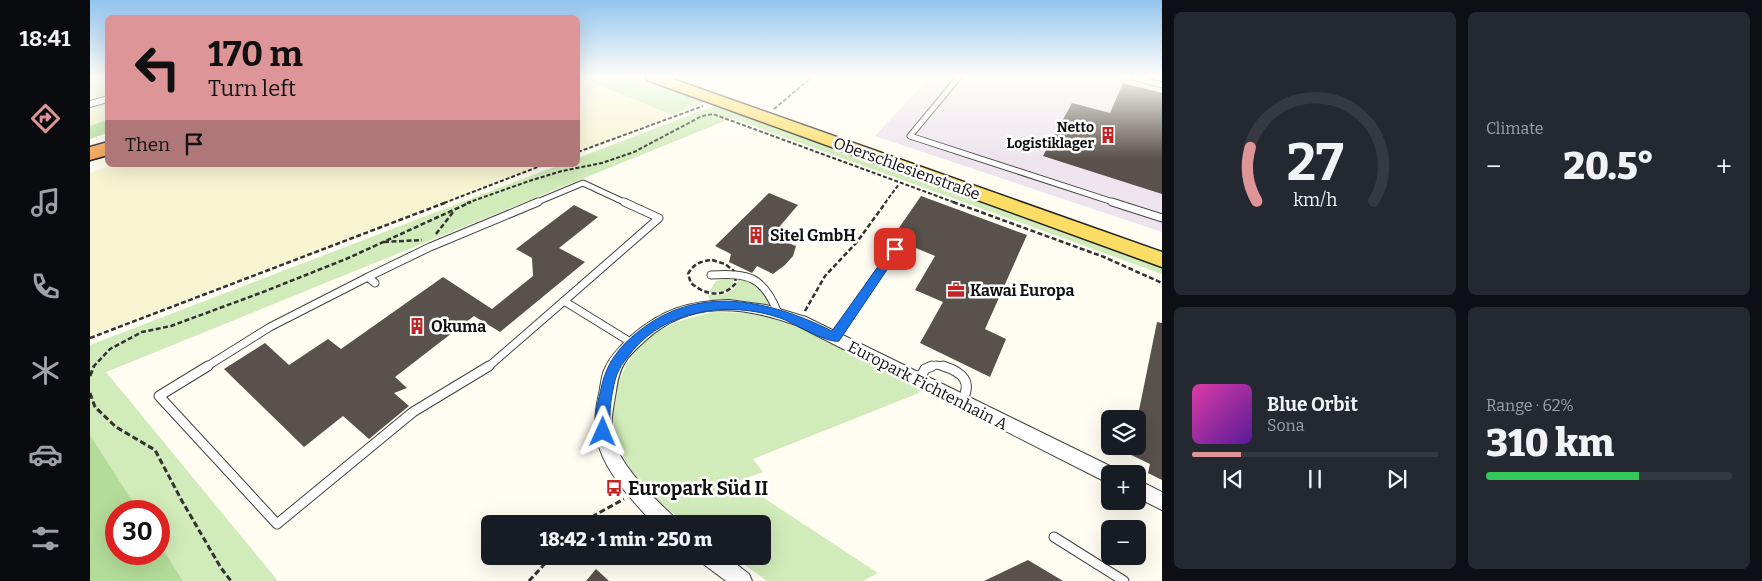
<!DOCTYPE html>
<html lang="en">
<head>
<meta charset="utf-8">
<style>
	:root { --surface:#171b24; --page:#242831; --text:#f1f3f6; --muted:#9ea1a6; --line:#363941; --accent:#dd9598 }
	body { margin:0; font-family:Bitter,serif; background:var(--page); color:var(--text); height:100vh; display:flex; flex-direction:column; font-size:19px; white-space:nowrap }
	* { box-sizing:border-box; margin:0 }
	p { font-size:16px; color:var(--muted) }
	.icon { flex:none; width:28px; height:28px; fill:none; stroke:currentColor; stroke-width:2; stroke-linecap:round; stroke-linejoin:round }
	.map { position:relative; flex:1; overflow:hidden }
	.panel { display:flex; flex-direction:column; gap:12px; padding:12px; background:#0d0f14; width:600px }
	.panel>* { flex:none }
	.guide { position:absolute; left:15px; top:15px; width:475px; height:152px; border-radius:8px; box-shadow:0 5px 20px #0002; background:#dd9598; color:#111; overflow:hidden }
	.buttons { position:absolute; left:1011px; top:410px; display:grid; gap:10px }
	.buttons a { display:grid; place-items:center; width:45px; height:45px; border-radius:8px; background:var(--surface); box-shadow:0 5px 20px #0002; font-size:25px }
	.speed { position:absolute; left:15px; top:500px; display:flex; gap:10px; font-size:25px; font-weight:700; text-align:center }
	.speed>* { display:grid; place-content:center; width:65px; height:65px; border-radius:50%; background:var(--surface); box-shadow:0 5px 20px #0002; line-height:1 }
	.speed .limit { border:8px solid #d22; background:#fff; color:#111 }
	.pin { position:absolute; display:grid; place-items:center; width:42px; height:42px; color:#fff; margin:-21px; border-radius:10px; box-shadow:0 2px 8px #0006 }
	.me { position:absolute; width:55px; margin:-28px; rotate:1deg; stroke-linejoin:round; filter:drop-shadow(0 0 4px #0008) }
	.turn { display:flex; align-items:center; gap:18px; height:105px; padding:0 20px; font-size:22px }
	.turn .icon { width:65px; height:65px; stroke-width:2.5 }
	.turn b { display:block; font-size:35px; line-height:42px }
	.then { display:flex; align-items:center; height:48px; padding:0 20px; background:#0003; gap:10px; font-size:19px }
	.big { font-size:38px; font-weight:800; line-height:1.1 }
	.panel .tile { flex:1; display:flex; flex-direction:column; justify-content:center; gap:8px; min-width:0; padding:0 18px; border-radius:8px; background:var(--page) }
	.panel .dial { align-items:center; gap:0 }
	.dial svg { height:130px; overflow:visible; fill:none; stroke:var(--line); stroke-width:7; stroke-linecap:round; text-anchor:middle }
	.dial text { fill:var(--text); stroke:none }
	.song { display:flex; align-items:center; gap:15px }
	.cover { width:60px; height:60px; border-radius:8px; background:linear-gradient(135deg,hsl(320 70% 55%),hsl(270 70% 35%)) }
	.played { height:5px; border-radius:2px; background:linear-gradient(90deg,var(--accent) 20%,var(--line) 20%) }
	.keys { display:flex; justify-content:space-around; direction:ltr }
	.heat { display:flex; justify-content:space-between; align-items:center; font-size:28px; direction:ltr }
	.charge { height:8px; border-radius:4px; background:linear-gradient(90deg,#34c759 62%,var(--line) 0) }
	.panel .tiles { flex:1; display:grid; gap:12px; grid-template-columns:repeat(2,1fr) }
	.trip { position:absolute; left:391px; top:515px; width:290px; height:50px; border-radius:8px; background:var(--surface); box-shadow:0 5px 20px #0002; font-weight:800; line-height:50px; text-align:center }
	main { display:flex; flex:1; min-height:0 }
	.dock { display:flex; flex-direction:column; width:90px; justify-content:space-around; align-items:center; background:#090b0e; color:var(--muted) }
	.dock .icon { width:35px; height:35px }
	.dock .on { color:var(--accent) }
	.dock b { font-size:22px; color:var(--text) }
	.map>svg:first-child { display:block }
	.industrial { fill:#ede4ee }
	.farmland { fill:#f6f4d1 }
	.green { fill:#d1ebba }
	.forest { fill:#b4dc99 }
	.building { fill:#59514b }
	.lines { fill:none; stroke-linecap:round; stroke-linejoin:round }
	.lane-far2-casing { stroke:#434343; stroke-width:7 }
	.lane-far1-casing { stroke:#434343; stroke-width:9 }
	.lane-casing { stroke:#434343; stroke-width:11 }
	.street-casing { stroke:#434343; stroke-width:2 }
	.primary-casing { stroke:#212121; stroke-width:3 }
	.highway-casing { stroke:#212121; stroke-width:3 }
	.path-far2 { stroke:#323232; stroke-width:2; stroke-dasharray:4 2; stroke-linecap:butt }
	.path-far1 { stroke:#323232; stroke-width:2.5; stroke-dasharray:5 2.5; stroke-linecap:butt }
	.path { stroke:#323232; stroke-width:3; stroke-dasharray:6 3; stroke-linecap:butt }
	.lane-far2 { stroke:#fff; stroke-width:5 }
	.lane-far1 { stroke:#fff; stroke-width:7 }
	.lane { stroke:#fff; stroke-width:9 }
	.street { fill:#fff; fill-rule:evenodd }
	.primary { fill:#fbdd66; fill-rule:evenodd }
	.highway { fill:#f7a758; fill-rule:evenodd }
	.route { fill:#1a73e8; stroke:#114b97 }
	.labels { text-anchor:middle; stroke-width:5; stroke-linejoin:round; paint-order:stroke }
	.far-poi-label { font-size:14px; font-weight:bold; fill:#101010; stroke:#fff; text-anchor:end }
	.street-label { font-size:16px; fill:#101010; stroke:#fff }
	.poi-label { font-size:16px; font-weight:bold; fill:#101010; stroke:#fff; text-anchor:start }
	.near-poi-label { font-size:19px; font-weight:bold; fill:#101010; stroke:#fff; text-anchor:start }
</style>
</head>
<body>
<main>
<nav class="dock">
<b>18:41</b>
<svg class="icon on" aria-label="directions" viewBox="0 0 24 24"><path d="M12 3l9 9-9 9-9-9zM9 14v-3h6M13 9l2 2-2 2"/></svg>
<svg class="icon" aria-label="music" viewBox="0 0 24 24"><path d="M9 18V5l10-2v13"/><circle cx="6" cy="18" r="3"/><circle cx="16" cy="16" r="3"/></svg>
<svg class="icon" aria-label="phone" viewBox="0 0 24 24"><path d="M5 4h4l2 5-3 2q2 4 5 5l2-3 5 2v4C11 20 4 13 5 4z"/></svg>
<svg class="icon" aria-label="climate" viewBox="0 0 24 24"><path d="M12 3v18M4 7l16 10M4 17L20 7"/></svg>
<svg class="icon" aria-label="car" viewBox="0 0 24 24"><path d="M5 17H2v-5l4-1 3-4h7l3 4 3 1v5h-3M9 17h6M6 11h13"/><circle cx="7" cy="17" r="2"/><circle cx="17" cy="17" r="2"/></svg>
<svg class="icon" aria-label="filters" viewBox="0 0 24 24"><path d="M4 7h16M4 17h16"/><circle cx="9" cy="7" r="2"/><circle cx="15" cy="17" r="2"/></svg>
</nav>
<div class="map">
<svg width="1072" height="581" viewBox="0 0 1072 581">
	<rect width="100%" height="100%" fill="#fffdf2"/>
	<path class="industrial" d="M 839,77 L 1072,77 L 1072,232 L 785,136 Z"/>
	<g class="farmland">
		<path d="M 0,77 L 17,77 L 17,98 L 0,103 Z"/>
		<path d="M 488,79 L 582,115 L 488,152 Z"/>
		<path d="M 17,100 L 17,120 L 0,126 L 0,106 Z"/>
		<path d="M 21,165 L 453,165 L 0,336 L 0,173 Z"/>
	</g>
	<g class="green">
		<path d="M 488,77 L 542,77 L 570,84 L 617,101 L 582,115 Z"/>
		<path d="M 630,105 L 693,130 L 710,133 L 1072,265 L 1072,274 L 642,118 L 16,372 L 188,581 L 93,581 L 69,543 L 69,511 L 49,511 L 0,435 L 0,345 L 469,165 L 488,165 L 488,158 L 618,108 Z"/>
		<path d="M 644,277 L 643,285 C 637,292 629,293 619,292 L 626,281 Z"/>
		<path d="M 649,277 C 667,283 674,286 681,305 L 646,300 L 620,301 L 618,295 L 632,295 L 645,288 Z"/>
		<path d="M 623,312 L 653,313 L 680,317 L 709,327 L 831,387 L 829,393 L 663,459 L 673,472 L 648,481 L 788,573 L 773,581 L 677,581 L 642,556 L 672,556 L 672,524 L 596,524 C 573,505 548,485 534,458 C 511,416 527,359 566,332 C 583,321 605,317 623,312 Z"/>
	</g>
	<g class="forest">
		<path d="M 17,120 L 17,133 L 0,139 L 0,126 Z"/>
		<path d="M 0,435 L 49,511 L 26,511 L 26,554 L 69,554 L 69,543 L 93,581 L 0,581 Z"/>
	</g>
	<g class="building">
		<path d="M 1033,83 L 1072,93 L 1072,194 L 953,156 L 982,103 L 1020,113 Z"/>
		<path d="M 679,193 L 708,205 L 690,226 L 700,230 L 690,240 L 706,246 L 703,256 L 695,265 L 683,274 L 667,266 L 662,273 L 639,262 L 641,254 L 625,246 Z"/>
		<path d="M 831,196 L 937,235 L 895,329 L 916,339 L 900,377 L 830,343 L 853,302 L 825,290 L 845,256 L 802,238 Z"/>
		<path d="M 484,205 L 508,217 L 469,248 L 495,262 L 410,332 L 384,316 L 305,377 L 317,388 L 304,393 L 319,406 L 279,439 L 253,416 L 214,447 L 134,369 L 175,343 L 199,365 L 238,339 L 251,349 L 353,277 L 402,309 L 443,276 L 442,258 L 426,249 Z"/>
		<path d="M 1067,322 L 1072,323 L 1072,480 L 1058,473 L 1060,464 L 1039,454 L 1041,446 L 1048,446 L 1048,415 Z"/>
		<path d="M 938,560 L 973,581 L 894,581 Z"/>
		<path d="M 506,569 L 519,581 L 496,581 Z"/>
	</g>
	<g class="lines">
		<g class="lane-far2-casing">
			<g id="lane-far2">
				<path d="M 869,77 L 820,136 L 1026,203"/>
				<path d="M 1043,77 L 1072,85"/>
				<path d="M 445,203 L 493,183 L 536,203"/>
			</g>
		</g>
		<g class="lane-far1-casing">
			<g id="lane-far1">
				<path d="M 534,202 L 569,218 L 474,301 L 542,343"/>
				<path d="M 1022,202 L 1072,218"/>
				<path d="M 621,275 C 659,273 673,276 688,313"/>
				<path d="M 285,283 L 278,277 L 340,247 L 448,202"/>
				<path d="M 744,338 L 805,249"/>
				<path d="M 116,367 L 180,327 L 278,277"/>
				<path d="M 398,367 L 474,301"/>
				<path d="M 838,367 L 846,365 L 857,367"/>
			</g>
		</g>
		<g class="lane-casing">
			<g id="lane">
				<path d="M 118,366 L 69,396 L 187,524 L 323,412 L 399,366"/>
				<path d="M 853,366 C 872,372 883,381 872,401"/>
				<path d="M 829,380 L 835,369 L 842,366"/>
				<path d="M 964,537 L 1034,581"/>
			</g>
		</g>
		<g class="street-casing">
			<g id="street">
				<path d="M 18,96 L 18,102 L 0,107 L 0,101 Z"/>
				<path d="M 639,300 L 676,305 L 716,317 L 1026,469 L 1028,474 L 1020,474 L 1020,483 L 1014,481 L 706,325 C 653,306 600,300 556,340 C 536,358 530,364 526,391 C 523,409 518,429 526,447 C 538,474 563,497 584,517 L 586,524 L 564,524 C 543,501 519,477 509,447 C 503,430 505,411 509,394 C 511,385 511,376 515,368 C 521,355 531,345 541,336 C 572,309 599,301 639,300 Z"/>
				<path d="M 1048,480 L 1072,492 L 1072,510 L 1048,498 Z"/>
				<path d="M 609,556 L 636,556 L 659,574 L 662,581 L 636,581 L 612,563 Z"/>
			</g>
		</g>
		<g class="primary-casing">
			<path id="primary" d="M 555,77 L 577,77 L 1072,252 L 1072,267 L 557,80 Z"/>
		</g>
		<g class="highway-casing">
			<path id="highway" d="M 18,142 L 18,155 L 0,160 L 0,147 Z"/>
		</g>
		<g class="path-far2">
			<path d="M 684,109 L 722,77"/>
			<path d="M 488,152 L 613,106"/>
			<path d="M 354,203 L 453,165"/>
			<path d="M 377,203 L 439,181 L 472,171 L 512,163 L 544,152 L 612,116 L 623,114 L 866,203"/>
			<path d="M 795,203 L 809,184"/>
		</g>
		<g class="path-far1">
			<path d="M 863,202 L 1014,257 L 1072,283"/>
			<path d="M 346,234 L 364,211"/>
			<path d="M 294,242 L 332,240"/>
			<path d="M 622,260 L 635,264 L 644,271 L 646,283 C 633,299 615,295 601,283 L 598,274 C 603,264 611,261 622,260 Z"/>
			<path d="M 715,311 L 735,276 L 767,242 L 796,202"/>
			<path d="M 0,338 L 357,202"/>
			<path d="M 3,367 L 20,349 L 52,332 L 81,326 L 173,292 L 256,259 L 381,202"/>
		</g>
		<g class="path">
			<path d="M 0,376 L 4,366"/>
			<path d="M 0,393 L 5,407 L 26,427 L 65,450 L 92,501 L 131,568 L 141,581"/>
			<path d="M 496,524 L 505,515 L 534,499"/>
			<path d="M 439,581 L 462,556"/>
		</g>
		<use href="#lane-far2" class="lane-far2"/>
		<use href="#lane-far1" class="lane-far1"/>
		<use href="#lane" class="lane"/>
		<use href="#street" class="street"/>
		<use href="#primary" class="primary"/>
		<use href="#highway" class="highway"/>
	</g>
	<linearGradient id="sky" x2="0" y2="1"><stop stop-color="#93c4ee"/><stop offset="0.48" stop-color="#fffef9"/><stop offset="1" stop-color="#fffef9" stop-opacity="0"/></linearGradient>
	<rect width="1072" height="159" fill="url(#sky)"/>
	<path class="route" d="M 805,246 L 811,249 L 749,341 C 738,344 702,322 690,318 C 638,300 574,310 540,354 C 537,359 531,364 529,370 C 524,378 520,404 520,414 C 519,422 522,430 518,437 L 513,439 L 508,437 C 501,421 509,400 512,384 C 518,361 530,346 548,332 C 608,283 679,300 742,331 L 802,247 Z"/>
	<defs>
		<g id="building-bare" transform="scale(1.35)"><path d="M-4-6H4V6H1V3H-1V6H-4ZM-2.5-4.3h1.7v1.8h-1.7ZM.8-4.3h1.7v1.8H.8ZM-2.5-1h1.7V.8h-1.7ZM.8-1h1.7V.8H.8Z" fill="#c42324" stroke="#fff" stroke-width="2.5" paint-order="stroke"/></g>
		<g id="office-bare" transform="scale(1.35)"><path d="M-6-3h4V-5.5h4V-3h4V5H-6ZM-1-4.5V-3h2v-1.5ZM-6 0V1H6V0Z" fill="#c42324" stroke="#fff" stroke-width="2.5" paint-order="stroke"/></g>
		<g id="bus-bare" transform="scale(1.35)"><path d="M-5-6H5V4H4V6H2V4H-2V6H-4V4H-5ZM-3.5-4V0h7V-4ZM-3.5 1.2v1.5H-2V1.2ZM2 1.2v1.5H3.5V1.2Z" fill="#c42324" stroke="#fff" stroke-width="2.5" paint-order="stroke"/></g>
	</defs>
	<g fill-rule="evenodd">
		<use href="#building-bare" x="1018" y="135"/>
		<use href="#building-bare" x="666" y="235"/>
		<use href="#office-bare" x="866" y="290"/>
		<use href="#building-bare" x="327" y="326"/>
		<use href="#bus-bare" x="524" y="488"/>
	</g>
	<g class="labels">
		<g class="far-poi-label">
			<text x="1004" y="132">Netto<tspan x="1004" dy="16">Logistiklager</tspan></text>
		</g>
		<g class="street-label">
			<text transform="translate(817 168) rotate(20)" y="6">Oberschlesienstraße</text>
			<text transform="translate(838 385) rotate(27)" y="6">Europark Fichtenhain A</text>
		</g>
		<g class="poi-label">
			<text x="680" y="241">Sitel GmbH</text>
			<text x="880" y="296">Kawai Europa</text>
			<text x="341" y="332">Okuma</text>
		</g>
		<g class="near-poi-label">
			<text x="538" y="495">Europark Süd II</text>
		</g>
	</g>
</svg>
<div class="buttons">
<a><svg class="icon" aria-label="layers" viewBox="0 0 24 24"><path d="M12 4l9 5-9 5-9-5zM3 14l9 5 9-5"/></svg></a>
<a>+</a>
<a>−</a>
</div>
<div class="speed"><div class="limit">30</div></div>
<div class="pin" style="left:805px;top:249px;background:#d93025"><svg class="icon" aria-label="arrive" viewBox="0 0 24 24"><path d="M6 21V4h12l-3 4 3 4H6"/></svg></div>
<svg class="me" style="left:513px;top:432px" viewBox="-20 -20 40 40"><path d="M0-17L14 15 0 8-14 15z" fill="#1a73e8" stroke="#fff" stroke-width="4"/></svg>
<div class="trip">18:42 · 1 min · 250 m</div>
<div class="guide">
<div class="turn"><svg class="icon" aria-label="left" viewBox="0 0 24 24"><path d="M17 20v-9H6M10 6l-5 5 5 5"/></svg><div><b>170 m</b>Turn left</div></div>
<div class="then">Then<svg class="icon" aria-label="arrive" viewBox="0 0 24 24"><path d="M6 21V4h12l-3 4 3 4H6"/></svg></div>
</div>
</div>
<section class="panel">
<div class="tiles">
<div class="tile dial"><svg viewBox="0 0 100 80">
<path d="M14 69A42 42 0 1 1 86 69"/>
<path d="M14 69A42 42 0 0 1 10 36" stroke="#dd9598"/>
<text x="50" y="56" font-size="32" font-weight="700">27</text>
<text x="50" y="72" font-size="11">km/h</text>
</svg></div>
<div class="tile"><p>Climate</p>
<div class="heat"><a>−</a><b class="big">20.5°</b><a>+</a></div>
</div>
<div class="tile">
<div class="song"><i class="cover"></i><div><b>Blue Orbit</b><p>Sona</p></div></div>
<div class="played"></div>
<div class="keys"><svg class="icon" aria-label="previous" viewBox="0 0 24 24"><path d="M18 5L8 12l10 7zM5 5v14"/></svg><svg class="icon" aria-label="pause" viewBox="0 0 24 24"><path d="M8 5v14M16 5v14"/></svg><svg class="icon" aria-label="next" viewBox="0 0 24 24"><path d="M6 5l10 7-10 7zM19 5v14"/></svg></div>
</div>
<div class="tile"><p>Range · 62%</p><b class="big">310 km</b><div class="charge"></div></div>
</div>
</section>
</main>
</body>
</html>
